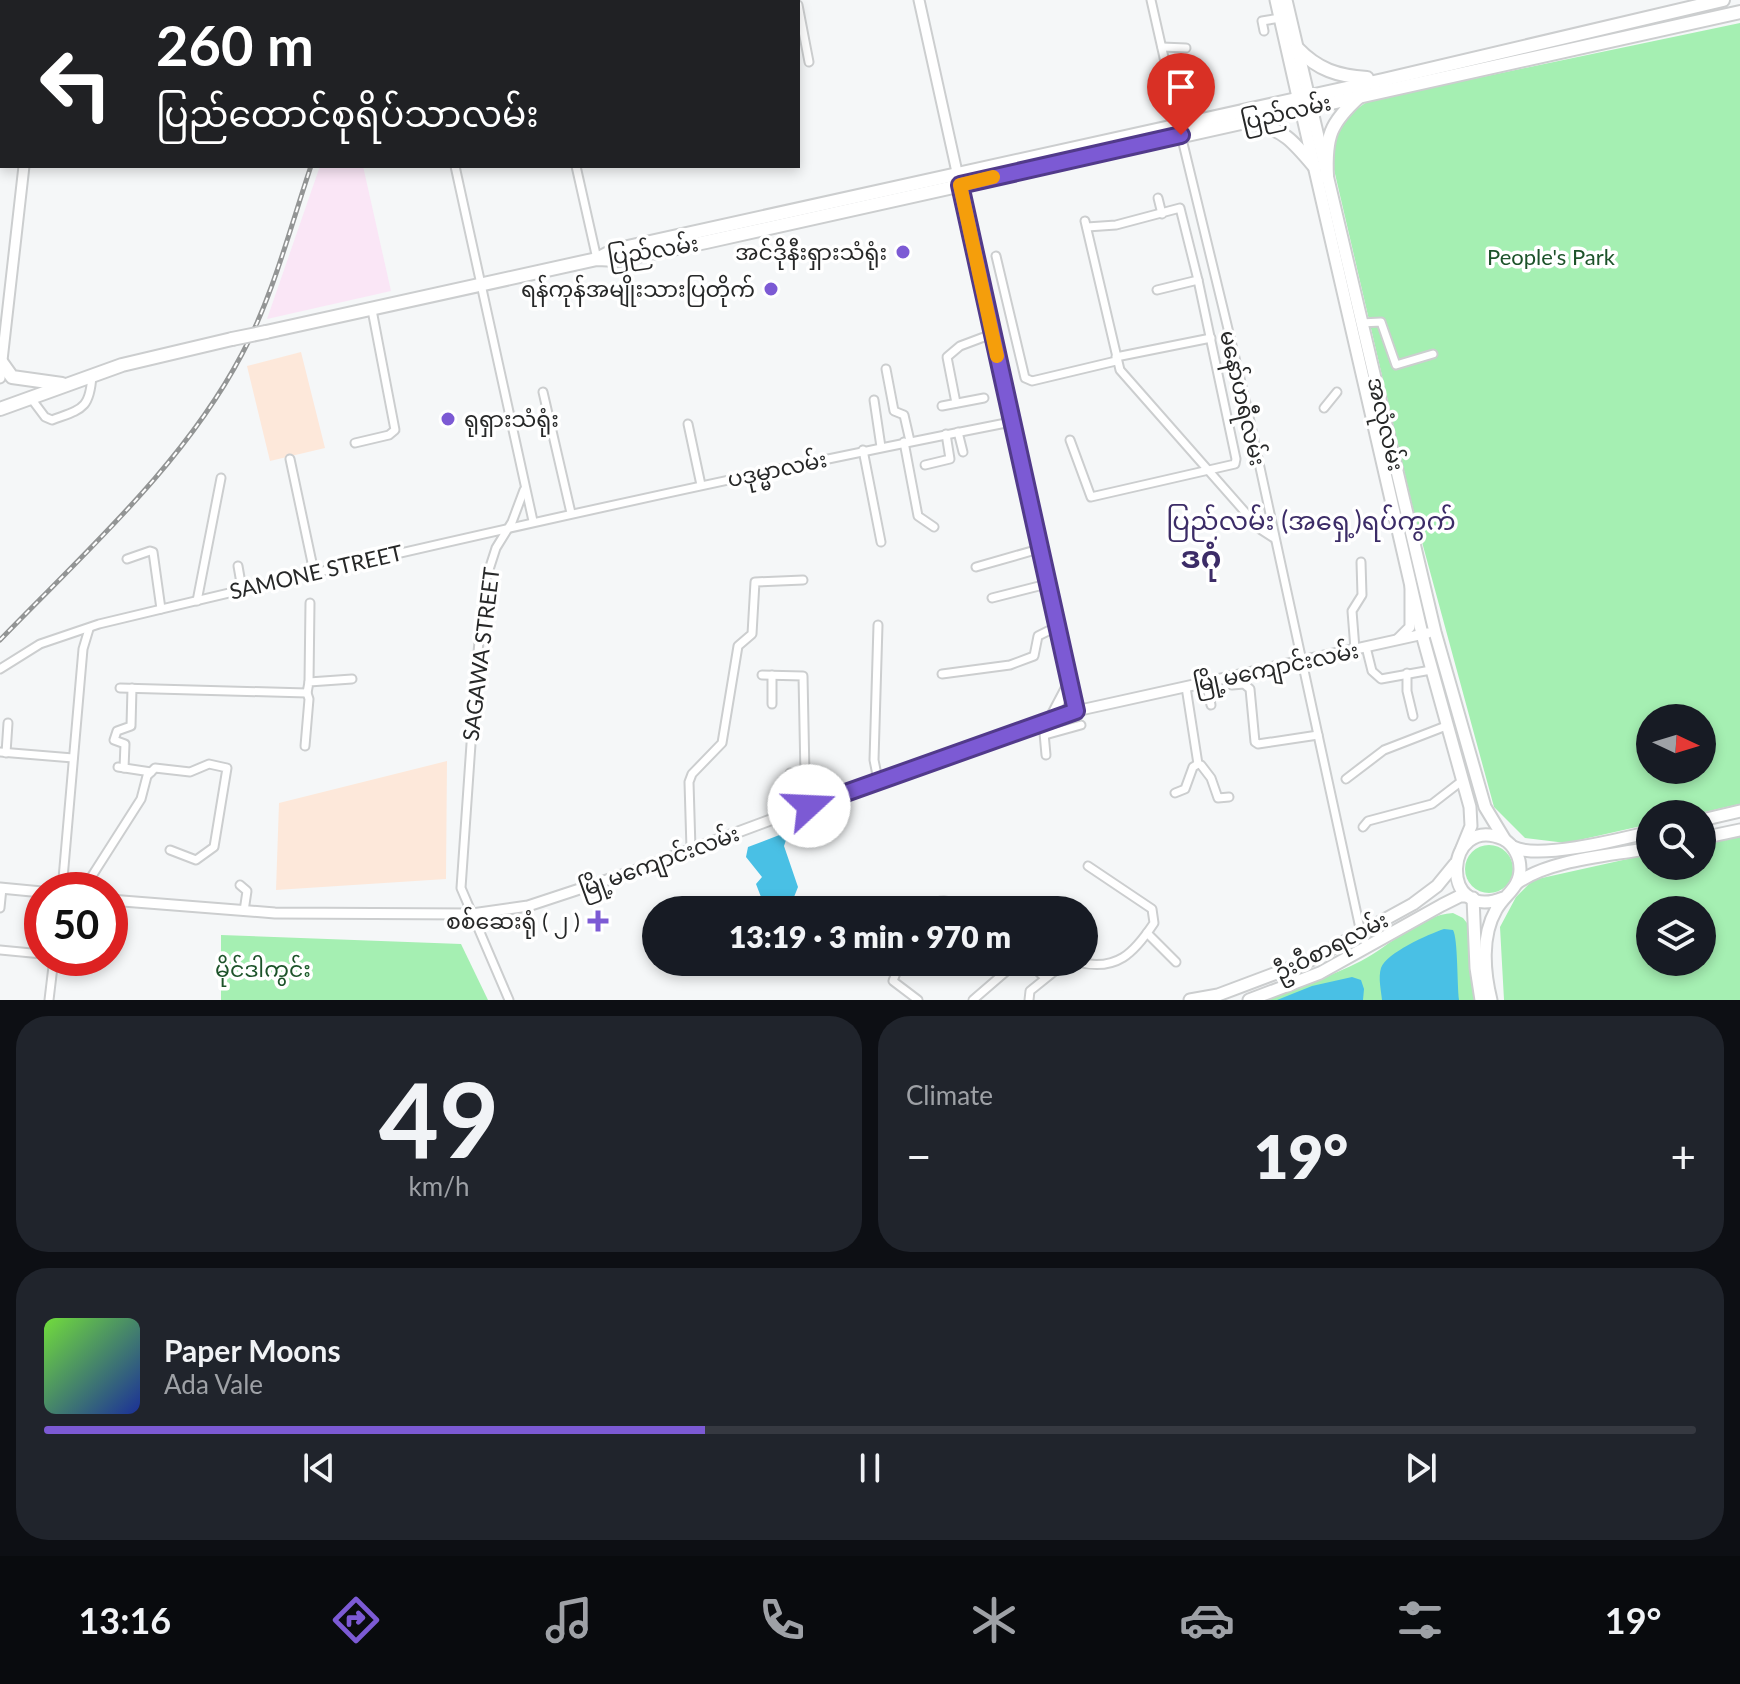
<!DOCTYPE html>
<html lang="en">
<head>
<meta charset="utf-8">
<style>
	:root { --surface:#171b24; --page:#20242c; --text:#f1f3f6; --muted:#9ea1a6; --line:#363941; --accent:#7c5ad4 }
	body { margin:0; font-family:Lato,"Noto Sans Myanmar",sans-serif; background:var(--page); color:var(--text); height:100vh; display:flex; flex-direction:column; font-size:30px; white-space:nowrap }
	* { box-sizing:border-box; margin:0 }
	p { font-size:26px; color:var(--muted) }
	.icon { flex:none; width:44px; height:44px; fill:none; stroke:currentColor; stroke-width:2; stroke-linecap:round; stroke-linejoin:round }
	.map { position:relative; height:1000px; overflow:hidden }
	.side { display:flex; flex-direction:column; gap:16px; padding:16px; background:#0d0f14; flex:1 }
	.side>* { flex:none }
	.top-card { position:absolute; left:0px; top:0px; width:800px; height:168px; box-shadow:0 4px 12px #0003; background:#202124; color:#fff; overflow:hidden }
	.needle { width:52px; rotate:94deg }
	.tools { position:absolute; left:1636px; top:704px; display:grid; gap:16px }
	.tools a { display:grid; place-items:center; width:80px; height:80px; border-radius:50%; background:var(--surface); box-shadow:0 4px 12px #0003; font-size:40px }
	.speed { position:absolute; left:24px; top:872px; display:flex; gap:16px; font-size:40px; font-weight:700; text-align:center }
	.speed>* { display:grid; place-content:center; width:104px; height:104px; border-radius:50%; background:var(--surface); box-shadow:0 4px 12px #0003; line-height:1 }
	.speed .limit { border:12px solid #d22; background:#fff; color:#111 }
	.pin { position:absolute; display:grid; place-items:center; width:68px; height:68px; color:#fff; margin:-82px -34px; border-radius:50% 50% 50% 0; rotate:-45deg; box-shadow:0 0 8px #0007 }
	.pin .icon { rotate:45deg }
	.me { position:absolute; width:88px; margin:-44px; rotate:70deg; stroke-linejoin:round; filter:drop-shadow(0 0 6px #0008) }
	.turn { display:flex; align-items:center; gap:28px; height:168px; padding:0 24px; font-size:36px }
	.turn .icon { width:104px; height:104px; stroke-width:2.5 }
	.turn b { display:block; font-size:56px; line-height:68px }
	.big { font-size:60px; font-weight:800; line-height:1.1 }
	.side .tile { flex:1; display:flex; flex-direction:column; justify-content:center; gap:12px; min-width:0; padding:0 28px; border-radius:32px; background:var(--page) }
	.side .dial { align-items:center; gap:0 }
	.dial b { font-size:104px; line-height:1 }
	.song { display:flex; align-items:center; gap:24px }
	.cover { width:96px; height:96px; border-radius:12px; background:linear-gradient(135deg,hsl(100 70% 55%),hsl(230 70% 35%)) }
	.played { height:8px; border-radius:4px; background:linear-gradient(90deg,var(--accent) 40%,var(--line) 40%) }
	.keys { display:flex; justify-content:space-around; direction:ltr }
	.heat { display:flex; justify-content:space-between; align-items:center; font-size:44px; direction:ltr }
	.side .tiles { flex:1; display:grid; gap:16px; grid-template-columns:1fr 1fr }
	.tile:last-child { grid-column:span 2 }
	.trip { position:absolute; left:642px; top:896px; width:456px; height:80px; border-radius:40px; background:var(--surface); box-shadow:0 4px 12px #0003; font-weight:800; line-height:80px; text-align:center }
	.menu { display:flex; height:128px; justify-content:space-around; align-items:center; background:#090b0e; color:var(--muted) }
	.menu .icon { width:56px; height:56px }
	.menu .current { color:var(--accent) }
	.menu b { font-size:36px; color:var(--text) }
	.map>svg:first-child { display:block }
	.commercial { fill:#fae6f6 }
	.education { fill:#fde8da }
	.green { fill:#a5efb2; fill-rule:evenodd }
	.water { fill:#49c0e5 }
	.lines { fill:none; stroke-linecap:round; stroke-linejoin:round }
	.street-casing { stroke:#cccecf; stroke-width:11 }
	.secondary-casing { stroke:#cccecf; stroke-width:13 }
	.primary-casing { stroke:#cccecf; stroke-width:15 }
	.highway-casing { stroke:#cccecf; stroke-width:16 }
	.street { stroke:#fff; stroke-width:7 }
	.secondary { stroke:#fff; stroke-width:9 }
	.primary { stroke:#fff; stroke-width:11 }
	.highway { stroke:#fff; stroke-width:12 }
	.rail-casing { stroke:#939595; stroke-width:5 }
	.rail { stroke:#fff; stroke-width:2; stroke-dasharray:6; stroke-linecap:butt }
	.highway-bridge-casing { stroke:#cccecf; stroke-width:16; stroke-linecap:butt }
	.highway-bridge { stroke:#fff; stroke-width:12 }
	.route-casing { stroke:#513a8a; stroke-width:20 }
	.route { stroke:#7c5ad4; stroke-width:14 }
	.slow { stroke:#f59e0b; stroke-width:14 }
	.poi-dot { fill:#7c5ad4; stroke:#fff; stroke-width:3 }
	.labels { text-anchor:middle; stroke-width:7; stroke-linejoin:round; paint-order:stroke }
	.street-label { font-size:22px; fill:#272828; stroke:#fff }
	.poi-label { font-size:22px; fill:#272828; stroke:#fff; text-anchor:end }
	.park-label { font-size:22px; fill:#1d532a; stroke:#fff }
	.quarter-label { font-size:26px; fill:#3c2c67; stroke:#fff }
	.district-label { font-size:30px; font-weight:bold; fill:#3c2c67; stroke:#fff }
</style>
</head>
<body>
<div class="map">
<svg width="1740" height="1000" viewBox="0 0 1740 1000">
	<rect width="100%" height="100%" fill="#f5f7f8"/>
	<path class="commercial" d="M 320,166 L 363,166 L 391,291 L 267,319 Z"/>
	<g class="education">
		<path d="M 301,352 L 325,448 L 270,461 L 247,366 Z"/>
		<path d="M 447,761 L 446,879 L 276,890 L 279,803 Z"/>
	</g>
	<g class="green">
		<path d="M 1740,23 L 1740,804 L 1696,814 L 1650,814 L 1650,824 L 1566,843 L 1525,838 L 1494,807 L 1413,509 L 1329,148 L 1343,119 L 1368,101 ZM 1650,718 L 1702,718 L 1702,770 L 1650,770 Z"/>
		<path d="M 1740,833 L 1740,1000 L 1504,1000 L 1500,927 L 1516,897 L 1533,880 L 1650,854 L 1650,866 L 1702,866 L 1702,842 ZM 1650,910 L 1702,910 L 1702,962 L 1650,962 Z"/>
		<circle cx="1489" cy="869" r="24"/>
		<path d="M 1453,913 L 1463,918 L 1471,928 L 1478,1000 L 1263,1000 C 1296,988 1329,977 1361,961 C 1390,946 1419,915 1453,913 Z"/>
		<path d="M 221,935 L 461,944 L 488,1000 L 221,1000 Z"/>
	</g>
	<g class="water">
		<path d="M 782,834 L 786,840 L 784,846 L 798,887 L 794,897 L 801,897 L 805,910 L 779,910 L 774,899 L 761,897 L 756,884 L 762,877 L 746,857 L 748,847 Z"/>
		<path d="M 1444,929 L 1453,930 C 1458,938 1457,985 1459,1000 L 1382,1000 C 1381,990 1378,978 1381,968 C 1386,953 1429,934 1444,929 Z"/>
		<path d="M 1352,977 L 1361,980 L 1364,989 L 1363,1000 L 1277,1000 L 1312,986 Z"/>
	</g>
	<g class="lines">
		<g class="street-casing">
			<g id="street">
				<path d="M 541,0 L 542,2"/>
				<path d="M 1151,0 L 1179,124"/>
				<path d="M 103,2 L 103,0"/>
				<path d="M 175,2 L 175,0"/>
				<path d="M 189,2 L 189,0"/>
				<path d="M 594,2 L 603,0"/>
				<path d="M 798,5 L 809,62"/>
				<path d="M 0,15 L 2,15"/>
				<path d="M 1264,31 L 1262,21 L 1280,18"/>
				<path d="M 1162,47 L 1186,48"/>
				<path d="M 0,103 L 2,104"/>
				<path d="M 1181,135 L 1246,403 L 1361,933 L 1367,945"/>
				<path d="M 455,166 L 533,521"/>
				<path d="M 576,166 L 597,259"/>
				<path d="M 1158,198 L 1162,214"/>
				<path d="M 1085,221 L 1120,370 L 1260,529 L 1274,538"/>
				<path d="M 1087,227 L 1116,225 L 1180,208 L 1198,280 L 1157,290"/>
				<path d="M 996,256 L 1025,378 L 1032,381 L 1116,361"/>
				<path d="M 1361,323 L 1381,322 L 1396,365 L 1433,354"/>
				<path d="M 1116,357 L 1211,338"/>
				<path d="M 886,369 L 894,411 L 904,415 L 910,441"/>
				<path d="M 543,392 L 571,513"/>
				<path d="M 30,397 L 45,417 L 52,420 C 81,409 90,410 92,375"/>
				<path d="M 874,400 L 881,447"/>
				<path d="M 956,403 L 947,357 L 960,346 L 992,334"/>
				<path d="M 942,406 L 984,398"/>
				<path d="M 1324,408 L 1337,392"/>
				<path d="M 688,424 L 701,485"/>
				<path d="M 958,432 L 963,452"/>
				<path d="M 1070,440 L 1091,497 L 1235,464 L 1236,459 L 1198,280"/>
				<path d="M 904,442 L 918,516 L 934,527"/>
				<path d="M 355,443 L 389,435 L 395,430 L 372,310"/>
				<path d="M 863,450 L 881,542"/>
				<path d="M 290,459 L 314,572"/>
				<path d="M 925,465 L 950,459 L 946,434"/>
				<path d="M 127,559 L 150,551 L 153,552 L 161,609"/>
				<path d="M 238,566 L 242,589"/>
				<path d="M 976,567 L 1039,549"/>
				<path d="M 992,598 L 1047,584"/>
				<path d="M 197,601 L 221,478"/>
				<path d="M 1366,647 L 1372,671 L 1381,679 L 1431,670"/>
				<path d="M 1355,649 L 1352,611 L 1362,595 L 1361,562"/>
				<path d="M 0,669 L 40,644 L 99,624 C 402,551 705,482 1011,422"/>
				<path d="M 1407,673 L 1407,691 L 1413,716"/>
				<path d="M 942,674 L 1010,665 L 1034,656 L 1038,636 L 1056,627"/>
				<path d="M 762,675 L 803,676 L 805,775 L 809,806"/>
				<path d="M 772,675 L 772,704"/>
				<path d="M 1229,677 L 1232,685 L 1244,684 L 1250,689 L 1255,742 L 1258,744 L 1318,735"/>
				<path d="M 309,682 L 310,603"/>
				<path d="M 1206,682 L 1211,705"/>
				<path d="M 1186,687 L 1198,764 L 1201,765 L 1211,778 L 1218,798 L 1229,797"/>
				<path d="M 120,688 L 307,693 L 309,682 L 352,679"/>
				<path d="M 1043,722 L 1046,755"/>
				<path d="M 1045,735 L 1081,725"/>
				<path d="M 305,746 L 309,699 L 307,693"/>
				<path d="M 0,752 L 73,758"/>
				<path d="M 6,753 L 8,723"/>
				<path d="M 118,767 L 151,772"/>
				<path d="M 124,768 L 125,744 L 114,740 L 117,731 L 131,726 L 132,688"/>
				<path d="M 790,773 L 805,775"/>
				<path d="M 1346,779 L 1384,750 L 1446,726"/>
				<path d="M 878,780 L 874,760 L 878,625"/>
				<path d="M 1175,793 L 1185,789 L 1193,767 L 1198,764"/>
				<path d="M 1363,827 L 1368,821 L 1432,804 L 1463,780"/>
				<path d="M 691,849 L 689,782 L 692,774 L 722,743 L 738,646 L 752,634 L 755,582 L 803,580"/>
				<path d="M 240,885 L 247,891 L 244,911"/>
				<path d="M 62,890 L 83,649 L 89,629"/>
				<path d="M 83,890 L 141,799 L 147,776 L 155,768 L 190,772 L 209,764 L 227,768 L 214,847 L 196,860 L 170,850"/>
				<path d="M 0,908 L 2,888"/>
				<path d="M 932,910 L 936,902 C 947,899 958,903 967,910"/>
				<path d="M 1147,933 L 1176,962"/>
				<path d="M 0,950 L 42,954"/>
				<path d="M 900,962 L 893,981 L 918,1000"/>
				<path d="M 1028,962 L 1044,977"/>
				<path d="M 1077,962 C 1117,972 1134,953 1154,923 L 1152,909 L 1088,866"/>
				<path d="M 49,1000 L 54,958"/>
				<path d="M 509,1000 L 461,888 L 476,672 L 485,582 L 496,548 L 512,522 L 524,490"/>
				<path d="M 973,1000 L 1017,962"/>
				<path d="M 1029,1000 L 1030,991 L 1066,962"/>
			</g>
		</g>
		<g class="secondary-casing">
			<g id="secondary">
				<path d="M 919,0 L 1076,711"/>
				<path d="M 41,2 L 41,0"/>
				<path d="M 0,378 L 24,166"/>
				<path d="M 1398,639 L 1410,627 L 1410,587"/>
				<path d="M 1050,719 L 1069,683"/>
				<path d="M 0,888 L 42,892"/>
				<path d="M 110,900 L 275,913 L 472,914 L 528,906 L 628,873 L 878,780 L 1076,711 L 1428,633"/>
			</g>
		</g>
		<g class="primary-casing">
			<g id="primary">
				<path d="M 1276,0 L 1298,97"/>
				<path d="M 1286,0 L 1308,94"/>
				<path d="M 1311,107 L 1435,632 L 1485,807 L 1505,840"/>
				<path d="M 1301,109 L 1422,634 L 1470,807 L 1471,826 L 1462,848"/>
				<path d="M 1702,820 L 1740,811"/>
				<path d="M 1702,838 L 1740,830"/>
				<path d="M 1513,847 C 1539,860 1621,839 1650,832"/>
				<path d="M 1517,883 C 1551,859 1609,856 1650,848"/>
				<path d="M 1473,898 L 1476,968 L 1481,1000"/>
				<path d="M 1190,1000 L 1218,995 L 1311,960 L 1413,904 L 1437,886 L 1455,864"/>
				<path d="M 1249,1000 L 1320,973 L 1442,905 L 1460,896 L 1468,896"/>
				<path d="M 1491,1000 C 1484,972 1481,936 1496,910 C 1504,895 1520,888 1520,869 C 1520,857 1514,845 1503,839 C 1444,813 1438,924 1503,898"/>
			</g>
		</g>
		<g class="highway-casing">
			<g id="highway">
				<path d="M 1297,48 C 1318,70 1338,76 1367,78"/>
				<path d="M 1252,122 C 1284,130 1293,141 1314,166"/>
				<path d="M 1327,177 C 1325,137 1330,123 1360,96"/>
				<path d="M 597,259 L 614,250 L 1383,80 L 1723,0"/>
				<path d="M 266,332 L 597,259 L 618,260 L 706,242 L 1740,12"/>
				<path d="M 2,363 L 12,377 L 62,384"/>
				<path d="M 0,409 L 122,365 L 232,339"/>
			</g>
		</g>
		<use href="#street" class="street"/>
		<use href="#secondary" class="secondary"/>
		<use href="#primary" class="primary"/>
		<use href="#highway" class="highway"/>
		<g class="rail-casing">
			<g id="rail">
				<path d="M 359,2 L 360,0"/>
				<path d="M 0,640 C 86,551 184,464 242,354 C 273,296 290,228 311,166"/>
			</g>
		</g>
		<use href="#rail" class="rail"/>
		<g class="highway-bridge-casing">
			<path id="highway-bridge" d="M 232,339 L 266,332"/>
		</g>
		<use href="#highway-bridge" class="highway-bridge"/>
	</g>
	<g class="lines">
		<g class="route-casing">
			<path id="route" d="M 809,806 L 1076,711 L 960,185 L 1181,135"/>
		</g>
		<use href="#route" class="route"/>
		<path class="slow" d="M 993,177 L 960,185 L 997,356"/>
	</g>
	<g class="poi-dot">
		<circle cx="903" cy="252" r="8"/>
		<circle cx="771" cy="289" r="8"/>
		<circle cx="448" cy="419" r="8"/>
		<path d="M594 909h8v8h8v8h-8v8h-8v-8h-8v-8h8z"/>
	</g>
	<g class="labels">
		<g class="street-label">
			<text transform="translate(1286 112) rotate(-13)" y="8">ပြည်လမ်း</text>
			<text transform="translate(653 250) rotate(-9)" y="8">ပြည်လမ်း</text>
			<text transform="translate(1243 398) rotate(77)" y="8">မနော်ဟရီလမ်း</text>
			<text transform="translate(1386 424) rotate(77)" y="8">အလုံလမ်း</text>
			<text transform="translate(777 469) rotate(-12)" y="8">ပဒုမ္မာလမ်း</text>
			<text transform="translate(316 572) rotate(-13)" y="8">SAMONE STREET</text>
			<text transform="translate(481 654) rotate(-83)" y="8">SAGAWA STREET</text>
			<text transform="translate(1276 667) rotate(-12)" y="8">မြို့မကျောင်းလမ်း</text>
			<text transform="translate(659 861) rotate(-20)" y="8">မြို့မကျောင်းလမ်း</text>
			<text transform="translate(1331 946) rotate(-27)" y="8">ဦးဝီစာရလမ်း</text>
		</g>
		<g class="poi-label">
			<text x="887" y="260">အင်ဒိုနီးရှားသံရုံး</text>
			<text x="755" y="297">ရန်ကုန်အမျိုးသားပြတိုက်</text>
			<text x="464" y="427" text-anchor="start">ရုရှားသံရုံး</text>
			<text x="580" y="929">စစ်ဆေးရုံ ( ၂ )</text>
		</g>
		<g class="park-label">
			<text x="1551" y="265">People's Park</text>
			<text x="263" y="977">မိုင်ဒါကွင်း</text>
		</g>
		<g class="quarter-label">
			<text x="1311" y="530">ပြည်လမ်း (အရှေ့)ရပ်ကွက်</text>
		</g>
		<g class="district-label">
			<text x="1201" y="568">ဒဂုံ</text>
		</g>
	</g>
</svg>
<div class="tools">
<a><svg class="needle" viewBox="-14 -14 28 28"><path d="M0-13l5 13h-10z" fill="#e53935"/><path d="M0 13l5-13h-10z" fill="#9ea1a6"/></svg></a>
<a><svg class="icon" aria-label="search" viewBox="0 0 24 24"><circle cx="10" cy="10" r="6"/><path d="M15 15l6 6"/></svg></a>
<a><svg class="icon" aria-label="layers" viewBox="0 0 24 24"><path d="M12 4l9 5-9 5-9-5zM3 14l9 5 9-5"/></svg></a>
</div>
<div class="speed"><div class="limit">50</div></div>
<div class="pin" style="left:1181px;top:135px;background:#d93025"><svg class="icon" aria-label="arrive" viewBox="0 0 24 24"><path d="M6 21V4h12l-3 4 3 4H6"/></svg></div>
<svg class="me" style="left:809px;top:806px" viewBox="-20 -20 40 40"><circle r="19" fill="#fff"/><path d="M0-13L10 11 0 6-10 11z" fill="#7c5ad4"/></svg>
<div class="trip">13:19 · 3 min · 970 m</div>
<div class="top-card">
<div class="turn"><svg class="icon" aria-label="left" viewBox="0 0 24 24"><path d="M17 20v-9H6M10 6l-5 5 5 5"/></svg><div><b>260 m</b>ပြည်ထောင်စုရိပ်သာလမ်း</div></div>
</div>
</div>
<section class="side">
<div class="tiles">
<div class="tile dial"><b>49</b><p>km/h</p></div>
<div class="tile"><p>Climate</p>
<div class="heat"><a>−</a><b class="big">19°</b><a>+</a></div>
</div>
<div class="tile">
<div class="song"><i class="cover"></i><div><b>Paper Moons</b><p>Ada Vale</p></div></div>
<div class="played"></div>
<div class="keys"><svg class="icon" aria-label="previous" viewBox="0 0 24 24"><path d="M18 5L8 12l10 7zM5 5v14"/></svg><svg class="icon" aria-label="pause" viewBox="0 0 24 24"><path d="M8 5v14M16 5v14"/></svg><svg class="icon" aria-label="next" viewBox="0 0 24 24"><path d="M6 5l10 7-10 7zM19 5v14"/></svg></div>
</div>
</div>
</section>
<nav class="menu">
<b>13:16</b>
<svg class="icon current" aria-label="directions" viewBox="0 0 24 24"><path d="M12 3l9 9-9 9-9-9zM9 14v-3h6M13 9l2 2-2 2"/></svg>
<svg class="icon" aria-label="music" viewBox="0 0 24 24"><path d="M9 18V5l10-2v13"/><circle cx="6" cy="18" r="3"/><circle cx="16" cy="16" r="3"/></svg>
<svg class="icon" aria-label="phone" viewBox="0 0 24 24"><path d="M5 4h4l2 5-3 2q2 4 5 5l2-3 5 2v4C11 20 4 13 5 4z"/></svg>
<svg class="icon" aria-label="climate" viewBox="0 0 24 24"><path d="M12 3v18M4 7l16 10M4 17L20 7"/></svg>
<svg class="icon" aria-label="car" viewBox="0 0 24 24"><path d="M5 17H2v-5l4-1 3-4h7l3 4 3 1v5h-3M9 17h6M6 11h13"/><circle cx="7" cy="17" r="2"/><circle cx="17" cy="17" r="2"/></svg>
<svg class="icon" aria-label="filters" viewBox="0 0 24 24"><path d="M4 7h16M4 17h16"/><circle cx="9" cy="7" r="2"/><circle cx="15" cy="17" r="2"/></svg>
<b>19°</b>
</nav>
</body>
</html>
